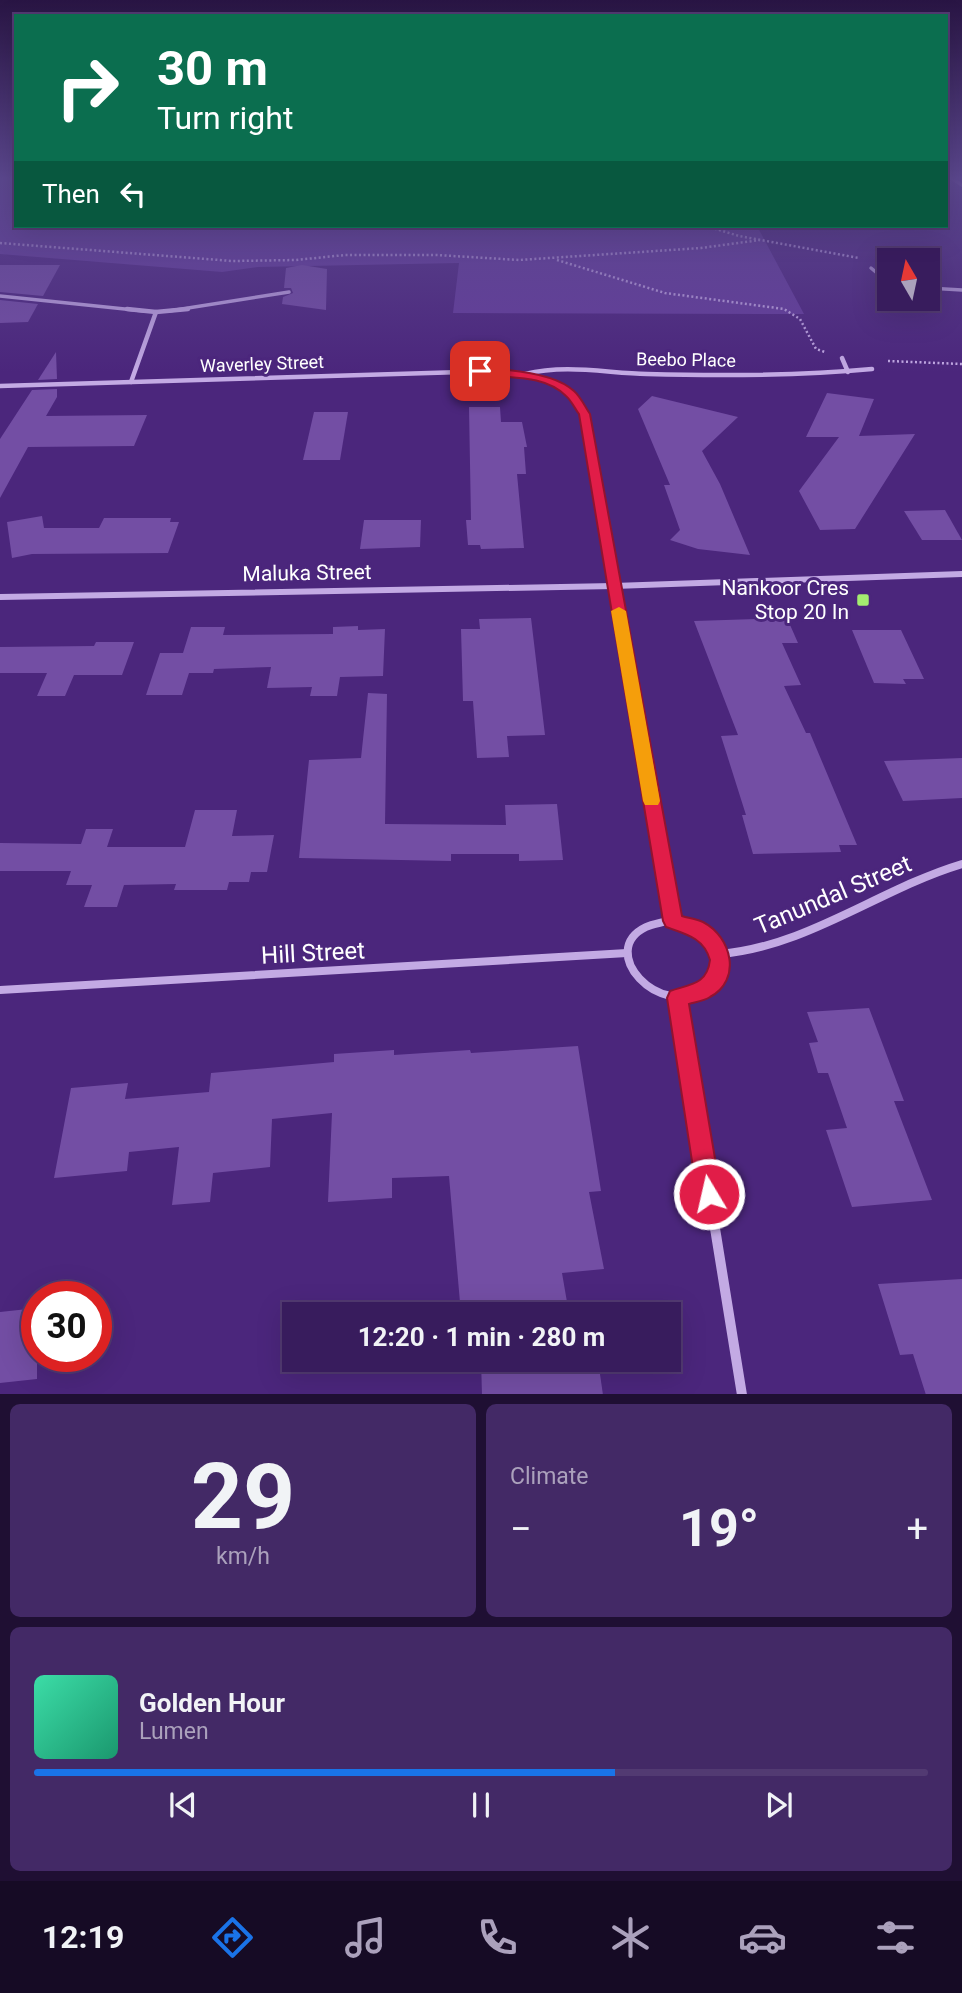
<!DOCTYPE html>
<html lang="en">
<head>
<meta charset="utf-8">
<style>
	:root { --surface:#381c5d; --page:#432966; --text:#f1f3f6; --muted:#aba1bc; --line:#523a72; --accent:#1a73e8 }
	body { margin:0; font-family:Roboto,sans-serif; background:var(--page); color:var(--text); height:100vh; display:flex; flex-direction:column; font-size:26px; white-space:nowrap }
	* { box-sizing:border-box; margin:0 }
	p { font-size:23px; color:var(--muted) }
	.icon { flex:none; width:38px; height:38px; fill:none; stroke:currentColor; stroke-width:2; stroke-linecap:round; stroke-linejoin:round }
	.map { position:relative; height:1394px; overflow:hidden }
	.details { display:flex; flex-direction:column; gap:10px; padding:10px; background:#1f0f33; flex:1 }
	.details>* { flex:none }
	.hud { position:absolute; left:14px; top:14px; width:934px; height:214px; border-radius:0px; box-shadow:0 7px 28px #0002,0 0 0 2px var(--line); background:#0b6e4f; color:#fff; overflow:hidden }
	.needle { width:46px; rotate:351deg }
	.buttons { position:absolute; left:877px; top:248px; display:grid; gap:14px }
	.buttons a { display:grid; place-items:center; width:63px; height:63px; border-radius:0px; background:var(--surface); box-shadow:0 7px 28px #0002,0 0 0 2px var(--line); font-size:35px }
	.speed { position:absolute; left:21px; top:1281px; display:flex; gap:14px; font-size:35px; font-weight:700; text-align:center }
	.speed>* { display:grid; place-content:center; width:91px; height:91px; border-radius:50%; background:var(--surface); box-shadow:0 7px 28px #0002,0 0 0 2px var(--line); line-height:1 }
	.speed .limit { border:10px solid #d22; background:#fff; color:#111 }
	.pin { position:absolute; display:grid; place-items:center; width:60px; height:60px; color:#fff; margin:-30px; border-radius:14px; box-shadow:0 4px 10px #0006 }
	.me { position:absolute; width:77px; margin:-38px; rotate:351deg; stroke-linejoin:round; filter:drop-shadow(0 0 5px #0008) }
	.turn { display:flex; align-items:center; gap:24px; height:147px; padding:0 28px; font-size:32px }
	.turn .icon { width:91px; height:91px; stroke-width:2.5 }
	.turn b { display:block; font-size:49px; line-height:60px }
	.then { display:flex; align-items:center; height:66px; padding:0 28px; background:#0003; gap:14px; font-size:26px }
	.big { font-size:52px; font-weight:700; line-height:1.1 }
	.details .widget { flex:1; display:flex; flex-direction:column; justify-content:center; gap:10px; min-width:0; padding:0 24px; border-radius:10px; background:var(--page) }
	.details .dial { align-items:center; gap:0 }
	.dial b { font-size:91px; line-height:1 }
	.song { display:flex; align-items:center; gap:21px }
	.cover { width:84px; height:84px; border-radius:10px; background:linear-gradient(135deg,hsl(160 70% 55%),hsl(160 70% 35%)) }
	.played { height:7px; border-radius:4px; background:linear-gradient(90deg,var(--accent) 65%,var(--line) 65%) }
	.keys { display:flex; justify-content:space-around; direction:ltr }
	.heat { display:flex; justify-content:space-between; align-items:center; font-size:38px; direction:ltr }
	.details .tiles { flex:1; display:grid; gap:10px; grid-template-columns:1fr 1fr }
	.widget:last-child { grid-column:span 2 }
	.trip { position:absolute; left:282px; top:1302px; width:399px; height:70px; border-radius:0px; background:var(--surface); box-shadow:0 7px 28px #0002,0 0 0 2px var(--line); font-weight:700; line-height:70px; text-align:center }
	.tab-bar { display:flex; height:112px; justify-content:space-around; align-items:center; background:#160b25; color:var(--muted) }
	.tab-bar .icon { width:49px; height:49px }
	.tab-bar .selected { color:var(--accent) }
	.tab-bar b { font-size:32px; color:var(--text) }
	.map>svg:first-child { display:block }
	.green { fill:#643d9b }
	.building { fill:#734ea4 }
	.lines { fill:none; stroke-linecap:round; stroke-linejoin:round }
	.path { stroke:#c3aae4; stroke-width:2.5; stroke-dasharray:2 2.5; stroke-linecap:butt }
	.minor-far4 { stroke:#c3aae4; stroke-width:3.5 }
	.minor-far3 { stroke:#c3aae4; stroke-width:4.5 }
	.minor-far2 { stroke:#c3aae4; stroke-width:6 }
	.minor-far1 { stroke:#c3aae4; stroke-width:8 }
	.minor { stroke:#c3aae4; stroke-width:10 }
	.route { fill:#e11d48; stroke:#92132f; stroke-width:2 }
	.slow { fill:#f59e0b }
	.poi-dot { fill:#a4ed70; stroke:#4b267c; stroke-width:2.5 }
	.labels { text-anchor:middle; stroke-width:6; stroke-linejoin:round; paint-order:stroke }
	.far-street-label { font-size:18px; fill:#fff; stroke:#4b267c }
	.street-label { font-size:21px; fill:#fff; stroke:#4b267c }
	.poi-label { font-size:21px; fill:#fff; stroke:#4b267c; text-anchor:end }
	.near-street-label { font-size:24px; fill:#fff; stroke:#4b267c }
</style>
</head>
<body>
<div class="map">
<svg width="962" height="1395" viewBox="0 0 962 1395">
	<rect width="100%" height="100%" fill="#4b267c"/>
	<path class="green" d="M 0,177 L 16,177 L 16,226 L 757,226 L 804,314 L 453,313 L 459,263 L 258,267 L 222,272 L 0,254 Z"/>
	<g class="building">
		<path d="M 0,265 L 60,265 L 43,296 L 0,292 Z"/>
		<path d="M 302,265 L 327,269 L 326,310 L 282,304 L 283,297 L 293,293 L 291,288 L 284,288 L 286,268 Z"/>
		<path d="M 0,300 L 38,304 L 28,322 L 0,323 Z"/>
		<path d="M 56,352 L 57,379 L 38,380 Z"/>
		<path d="M 57,389 L 57,397 L 46,416 L 147,415 L 134,446 L 28,447 L 0,498 L 0,439 L 32,390 Z"/>
		<path d="M 827,393 L 874,399 L 859,436 L 915,434 L 855,529 L 820,530 L 799,491 L 839,437 L 806,437 Z"/>
		<path d="M 652,396 L 738,417 L 702,451 L 720,484 L 750,555 L 698,549 L 670,540 L 680,530 L 664,485 L 670,485 L 638,409 Z"/>
		<path d="M 469,407 L 500,407 L 501,422 L 522,422 L 527,447 L 524,447 L 526,474 L 517,474 L 524,548 L 481,549 L 480,545 L 468,545 L 466,520 L 471,520 Z"/>
		<path d="M 314,412 L 348,412 L 340,460 L 303,460 Z"/>
		<path d="M 945,510 L 962,540 L 922,540 L 904,511 Z"/>
		<path d="M 42,516 L 44,528 L 99,528 L 104,518 L 171,518 L 170,522 L 179,522 L 168,553 L 32,554 L 12,558 L 7,522 Z"/>
		<path d="M 364,520 L 421,520 L 420,547 L 360,549 Z"/>
		<path d="M 531,618 L 545,735 L 507,736 L 509,757 L 477,758 L 473,701 L 463,701 L 461,629 L 480,629 L 479,619 Z"/>
		<path d="M 787,618 L 798,643 L 782,643 L 801,685 L 784,686 L 806,733 L 810,733 L 857,845 L 839,845 L 841,852 L 753,854 L 742,815 L 746,815 L 721,736 L 738,735 L 694,621 Z"/>
		<path d="M 358,626 L 358,630 L 385,629 L 383,676 L 340,677 L 337,696 L 310,696 L 312,687 L 267,688 L 271,667 L 214,669 L 213,673 L 189,673 L 182,695 L 146,695 L 160,653 L 183,653 L 191,627 L 225,627 L 223,635 L 333,634 L 333,627 Z"/>
		<path d="M 852,630 L 901,630 L 924,679 L 903,679 L 906,684 L 874,683 Z"/>
		<path d="M 96,642 L 134,642 L 122,675 L 74,675 L 65,696 L 37,696 L 47,673 L 0,673 L 0,647 L 94,646 Z"/>
		<path d="M 368,693 L 387,694 L 385,824 L 506,825 L 505,805 L 557,804 L 563,860 L 519,861 L 519,854 L 451,854 L 451,861 L 299,858 L 309,760 L 361,758 Z"/>
		<path d="M 962,758 L 962,798 L 903,801 L 884,761 Z"/>
		<path d="M 195,810 L 237,810 L 232,836 L 274,835 L 267,872 L 251,872 L 249,882 L 229,882 L 227,890 L 174,890 L 176,884 L 124,885 L 117,907 L 84,907 L 92,885 L 66,885 L 71,871 L 0,871 L 0,843 L 81,844 L 86,829 L 113,829 L 107,847 L 185,847 Z"/>
		<path d="M 869,1008 L 904,1101 L 894,1101 L 932,1200 L 852,1207 L 826,1130 L 847,1128 L 828,1073 L 818,1073 L 809,1043 L 818,1042 L 807,1012 Z"/>
		<path d="M 578,1046 L 601,1191 L 589,1192 L 604,1269 L 562,1273 L 567,1302 L 461,1314 L 449,1176 L 392,1178 L 392,1198 L 328,1202 L 332,1113 L 272,1119 L 270,1167 L 213,1173 L 210,1202 L 172,1205 L 179,1147 L 129,1152 L 127,1171 L 54,1178 L 71,1088 L 128,1083 L 125,1099 L 209,1092 L 211,1073 L 334,1062 L 334,1054 L 394,1050 L 394,1055 L 470,1050 L 471,1053 Z"/>
		<path d="M 962,1279 L 962,1395 L 926,1395 L 913,1354 L 900,1355 L 878,1284 Z"/>
		<path d="M 37,1308 L 37,1379 L 0,1383 L 0,1312 Z"/>
		<path d="M 481,1360 L 598,1360 L 603,1395 L 482,1395 Z"/>
	</g>
	<g class="lines">
		<g class="path">
			<path d="M 706,226 L 739,236 L 859,258"/>
			<path d="M 0,243 L 232,261 L 296,260 L 345,255 L 437,255 L 519,260 L 701,248 L 760,240"/>
			<path d="M 557,260 L 665,293 L 784,309 L 800,319 L 816,349 L 825,352"/>
			<path d="M 888,361 L 962,364"/>
		</g>
		<g class="minor-far4">
			<path d="M 950,177 L 962,185"/>
			<path d="M 871,268 L 889,283"/>
			<path d="M 928,288 L 962,290"/>
			<path d="M 0,296 L 144,311"/>
			<path d="M 169,311 L 289,292"/>
		</g>
		<g class="minor-far3">
			<path d="M 127,309 L 156,312 L 131,382"/>
			<path d="M 156,312 L 188,309"/>
			<path d="M 842,358 L 848,372"/>
			<path d="M 525,374 C 566,364 606,373 647,374 C 723,376 797,376 872,369"/>
			<path d="M 0,386 L 496,371 C 527,374 572,380 584,415 C 592,436 592,462 596,484"/>
		</g>
		<g class="minor-far2">
			<path d="M 596,483 L 636,711"/>
			<path d="M 0,597 L 614,586 L 962,574"/>
		</g>
		<g class="minor-far1">
			<path d="M 636,709 L 673,921"/>
			<path d="M 667,921 C 678,923 688,925 698,931 C 718,944 730,973 706,989 C 659,1020 596,951 646,927 C 652,924 660,923 667,921 Z"/>
			<path d="M 719,954 C 807,947 879,889 962,864"/>
			<path d="M 0,990 L 627,953"/>
			<path d="M 678,997 L 680,1008"/>
		</g>
		<path class="minor" d="M 679,1006 L 742,1395"/>
	</g>
	<linearGradient id="sky" x2="0" y2="1"><stop stop-color="#291544"/><stop offset="0.48" stop-color="#5b478e"/><stop offset="1" stop-color="#5b478e" stop-opacity="0"/></linearGradient>
	<rect width="962" height="372" fill="url(#sky)"/>
	<path class="route" d="M 480,368 C 507,369 554,372 574,391 C 581,397 585,407 590,414 L 682,916 C 688,918 696,919 703,922 C 732,937 742,980 710,997 C 704,1001 696,1002 689,1004 L 721,1194 L 718,1202 L 709,1206 L 701,1202 L 697,1194 L 667,998 L 670,991 C 690,984 707,985 710,960 C 704,938 686,934 666,927 L 663,921 L 579,414 C 575,409 571,400 566,396 C 543,373 505,379 476,374 L 475,371 Z"/>
	<path class="slow" d="M 619,607 L 626,611 L 660,801 L 658,805 L 645,805 L 643,801 L 611,611 Z"/>
	<rect class="poi-dot" x="856" y="593" width="14" height="14" rx="3.5"/>
	<g class="labels">
		<g class="far-street-label">
			<text transform="translate(686 360) rotate(1)" y="6">Beebo Place</text>
			<text transform="translate(262 364) rotate(-2)" y="6">Waverley Street</text>
		</g>
		<g class="street-label">
			<text transform="translate(307 573) rotate(-1)" y="7">Maluka Street</text>
		</g>
		<g class="poi-label">
			<text x="849" y="595">Nankoor Cres<tspan x="849" dy="24">Stop 20 In</tspan></text>
		</g>
		<g class="near-street-label">
			<text transform="translate(833 895) rotate(-23)" y="8">Tanundal Street</text>
			<text transform="translate(313 953) rotate(-3)" y="8">Hill Street</text>
		</g>
	</g>
</svg>
<div class="buttons">
<a><svg class="needle" viewBox="-14 -14 28 28"><path d="M0-13l5 13h-10z" fill="#e53935"/><path d="M0 13l5-13h-10z" fill="#aba1bc"/></svg></a>
</div>
<div class="speed"><div class="limit">30</div></div>
<div class="pin" style="left:480px;top:371px;background:#d93025"><svg class="icon" aria-label="arrive" viewBox="0 0 24 24"><path d="M6 21V4h12l-3 4 3 4H6"/></svg></div>
<svg class="me" style="left:709px;top:1194px" viewBox="-20 -20 40 40"><circle r="17" fill="#e11d48" stroke="#fff" stroke-width="3"/><path d="M0-11L8 9 0 5-8 9z" fill="#fff"/></svg>
<div class="trip">12:20 · 1 min · 280 m</div>
<div class="hud">
<div class="turn"><svg class="icon" aria-label="right" viewBox="0 0 24 24"><path d="M7 20v-9h11M14 6l5 5-5 5"/></svg><div><b>30 m</b>Turn right</div></div>
<div class="then">Then<svg class="icon" aria-label="left" viewBox="0 0 24 24"><path d="M17 20v-9H6M10 6l-5 5 5 5"/></svg></div>
</div>
</div>
<section class="details">
<div class="tiles">
<div class="widget dial"><b>29</b><p>km/h</p></div>
<div class="widget"><p>Climate</p>
<div class="heat"><a>−</a><b class="big">19°</b><a>+</a></div>
</div>
<div class="widget">
<div class="song"><i class="cover"></i><div><b>Golden Hour</b><p>Lumen</p></div></div>
<div class="played"></div>
<div class="keys"><svg class="icon" aria-label="previous" viewBox="0 0 24 24"><path d="M18 5L8 12l10 7zM5 5v14"/></svg><svg class="icon" aria-label="pause" viewBox="0 0 24 24"><path d="M8 5v14M16 5v14"/></svg><svg class="icon" aria-label="next" viewBox="0 0 24 24"><path d="M6 5l10 7-10 7zM19 5v14"/></svg></div>
</div>
</div>
</section>
<nav class="tab-bar">
<b>12:19</b>
<svg class="icon selected" aria-label="directions" viewBox="0 0 24 24"><path d="M12 3l9 9-9 9-9-9zM9 14v-3h6M13 9l2 2-2 2"/></svg>
<svg class="icon" aria-label="music" viewBox="0 0 24 24"><path d="M9 18V5l10-2v13"/><circle cx="6" cy="18" r="3"/><circle cx="16" cy="16" r="3"/></svg>
<svg class="icon" aria-label="phone" viewBox="0 0 24 24"><path d="M5 4h4l2 5-3 2q2 4 5 5l2-3 5 2v4C11 20 4 13 5 4z"/></svg>
<svg class="icon" aria-label="climate" viewBox="0 0 24 24"><path d="M12 3v18M4 7l16 10M4 17L20 7"/></svg>
<svg class="icon" aria-label="car" viewBox="0 0 24 24"><path d="M5 17H2v-5l4-1 3-4h7l3 4 3 1v5h-3M9 17h6M6 11h13"/><circle cx="7" cy="17" r="2"/><circle cx="17" cy="17" r="2"/></svg>
<svg class="icon" aria-label="filters" viewBox="0 0 24 24"><path d="M4 7h16M4 17h16"/><circle cx="9" cy="7" r="2"/><circle cx="15" cy="17" r="2"/></svg>
</nav>
</body>
</html>
